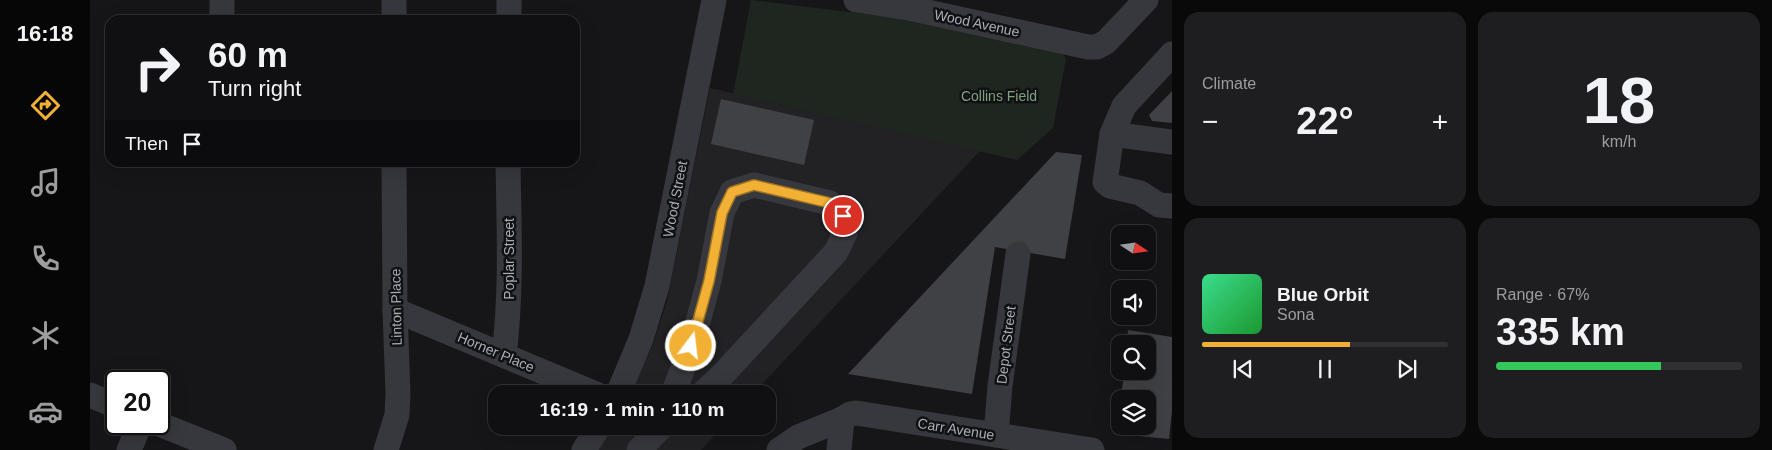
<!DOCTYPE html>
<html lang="en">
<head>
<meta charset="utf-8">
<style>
	:root { --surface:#101012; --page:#1e1e20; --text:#f1f3f6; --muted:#9c9d9f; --line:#303032; --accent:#f2b134 }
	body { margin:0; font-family:Helvetica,sans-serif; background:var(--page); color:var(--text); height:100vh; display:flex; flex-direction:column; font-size:19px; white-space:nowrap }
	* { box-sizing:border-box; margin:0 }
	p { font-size:16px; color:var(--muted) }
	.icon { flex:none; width:28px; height:28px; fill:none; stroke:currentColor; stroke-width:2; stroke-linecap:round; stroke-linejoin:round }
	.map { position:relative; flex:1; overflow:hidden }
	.details { display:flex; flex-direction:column; gap:12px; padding:12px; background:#09090a; width:600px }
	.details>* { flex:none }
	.top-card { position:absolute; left:15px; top:15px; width:475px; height:152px; border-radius:15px; box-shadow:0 5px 20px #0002,0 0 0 1px var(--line); background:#101012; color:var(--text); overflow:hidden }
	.needle { width:32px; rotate:103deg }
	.fabs { position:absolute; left:1021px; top:225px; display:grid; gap:10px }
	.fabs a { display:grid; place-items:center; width:45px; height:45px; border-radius:10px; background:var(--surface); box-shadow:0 5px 20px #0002,0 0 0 1px var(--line); font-size:25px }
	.speed { position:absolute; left:15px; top:370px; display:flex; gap:10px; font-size:25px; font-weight:700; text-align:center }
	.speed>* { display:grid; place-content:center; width:65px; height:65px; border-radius:50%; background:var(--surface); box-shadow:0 5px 20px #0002,0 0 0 1px var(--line); line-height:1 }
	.speed .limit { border:2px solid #111; border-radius:8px; background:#fff; color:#111 }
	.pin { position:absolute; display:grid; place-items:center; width:42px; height:42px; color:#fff; margin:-21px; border:2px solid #fff; border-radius:50%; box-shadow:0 1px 5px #0007 }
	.me { position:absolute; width:55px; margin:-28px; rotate:15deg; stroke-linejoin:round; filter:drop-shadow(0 0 4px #0008) }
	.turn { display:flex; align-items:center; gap:18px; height:105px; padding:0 20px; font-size:22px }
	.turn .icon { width:65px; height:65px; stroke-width:2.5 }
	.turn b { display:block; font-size:35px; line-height:42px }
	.then { display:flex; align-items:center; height:48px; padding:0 20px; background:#0003; gap:10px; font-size:19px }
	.big { font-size:38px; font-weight:700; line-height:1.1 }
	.details .widget { flex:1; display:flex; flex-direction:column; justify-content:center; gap:8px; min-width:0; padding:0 18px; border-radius:15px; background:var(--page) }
	.details .dial { align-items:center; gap:0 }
	.dial b { font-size:65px; line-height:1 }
	.song { display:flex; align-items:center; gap:15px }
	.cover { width:60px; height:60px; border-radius:8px; background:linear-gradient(135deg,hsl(150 70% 55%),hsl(130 70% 35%)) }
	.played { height:5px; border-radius:2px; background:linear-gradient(90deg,var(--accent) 60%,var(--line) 60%) }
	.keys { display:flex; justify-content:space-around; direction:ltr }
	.heat { display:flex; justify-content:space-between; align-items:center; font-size:28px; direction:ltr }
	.charge { height:8px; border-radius:4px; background:linear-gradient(90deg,#34c759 67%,var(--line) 0) }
	.details .tiles { flex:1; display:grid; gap:12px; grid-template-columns:repeat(2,1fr) }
	.trip { position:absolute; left:398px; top:385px; width:288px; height:50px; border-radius:15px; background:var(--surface); box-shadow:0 5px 20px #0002,0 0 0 1px var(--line); font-weight:700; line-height:50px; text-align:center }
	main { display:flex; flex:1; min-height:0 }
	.menu { display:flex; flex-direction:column; width:90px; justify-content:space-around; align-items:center; background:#060607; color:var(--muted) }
	.menu .icon { width:35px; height:35px }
	.menu .selected { color:var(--accent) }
	.menu b { font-size:22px; color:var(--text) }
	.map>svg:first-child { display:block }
	.built { fill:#222225 }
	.green { fill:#1e261f }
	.building { fill:#404145 }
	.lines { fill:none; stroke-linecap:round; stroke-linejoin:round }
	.minor { stroke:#37383d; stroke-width:25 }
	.route-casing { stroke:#9d7322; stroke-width:12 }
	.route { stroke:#f2b134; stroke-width:9 }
	.labels { text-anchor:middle; stroke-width:5; stroke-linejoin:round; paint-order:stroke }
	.street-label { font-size:14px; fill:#a8adb8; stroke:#111113 }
	.park-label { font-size:14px; fill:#7fa381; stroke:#111113 }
</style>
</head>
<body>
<main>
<nav class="menu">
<b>16:18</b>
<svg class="icon selected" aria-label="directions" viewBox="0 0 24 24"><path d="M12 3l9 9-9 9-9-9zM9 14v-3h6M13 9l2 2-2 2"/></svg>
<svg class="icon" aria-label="music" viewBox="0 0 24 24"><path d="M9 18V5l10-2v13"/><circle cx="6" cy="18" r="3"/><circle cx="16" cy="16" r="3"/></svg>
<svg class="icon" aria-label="phone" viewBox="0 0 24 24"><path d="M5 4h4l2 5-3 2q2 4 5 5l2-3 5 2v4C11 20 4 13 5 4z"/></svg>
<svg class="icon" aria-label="climate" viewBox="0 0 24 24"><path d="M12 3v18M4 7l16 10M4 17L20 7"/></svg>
<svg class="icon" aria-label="car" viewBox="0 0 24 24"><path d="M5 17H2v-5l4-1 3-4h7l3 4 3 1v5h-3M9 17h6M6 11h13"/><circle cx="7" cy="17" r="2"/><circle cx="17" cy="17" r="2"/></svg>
</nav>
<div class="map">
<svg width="1082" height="450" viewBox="0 0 1082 450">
	<rect width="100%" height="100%" fill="#161618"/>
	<g class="built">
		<path d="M 620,88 L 890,151 L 663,394 L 541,394 L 564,342 L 577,301 Z"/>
		<path d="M 523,426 L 633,426 L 611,450 L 508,450 Z"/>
	</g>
	<path class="green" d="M 661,0 L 807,18 L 970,49 L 976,59 L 963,128 L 927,160 L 643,94 Z"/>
	<g class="building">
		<path d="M 1082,91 L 1082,123 L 1062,121 L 1059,115 Z"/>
		<path d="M 631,99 L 724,120 L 714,165 L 621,144 Z"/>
		<path d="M 966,152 L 992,155 L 975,259 L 905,247 L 882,394 L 758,374 Z"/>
		<path d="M 1038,330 L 1082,337 L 1082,411 L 1079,439 L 1039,435 L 1040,426 L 1058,426 L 1058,399 L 1030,399 L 1030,410 L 1026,409 L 1027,393 L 1031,394 L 1035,371 L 1058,371 L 1058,344 L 1037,344 Z"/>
	</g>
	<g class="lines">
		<g class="minor">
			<path d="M 132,0 L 132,20"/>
			<path d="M 304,0 L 304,20"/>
			<path d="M 766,0 L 819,8 L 998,47 L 1007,47 L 1016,42 L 1056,0"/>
			<path d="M 419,20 L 419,0"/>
			<path d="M 1082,54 L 1034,106 L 1022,134 L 1082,142"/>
			<path d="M 1022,134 L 1015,182 L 1020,186 L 1050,193 L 1069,205 L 1082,206"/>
			<path d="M 305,310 L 506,394"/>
			<path d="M 414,355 C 422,291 419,227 418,162"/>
			<path d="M 528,394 L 551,339 L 567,286 L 624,0"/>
			<path d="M 583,394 L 601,347 L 619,281 L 632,213 L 642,192 L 664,185 L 740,203 L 753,216 L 755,233 L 746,252 L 635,372 L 612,394"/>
			<path d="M 0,395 L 26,406"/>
			<path d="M 69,424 L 134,450"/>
			<path d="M 906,435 L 910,386 L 928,254"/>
			<path d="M 39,450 L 50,424"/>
			<path d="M 296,450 L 307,415 L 308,394 L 305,310 L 304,162"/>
			<path d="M 494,450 L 509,426"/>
			<path d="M 549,450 L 572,426"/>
			<path d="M 689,450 L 708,437 L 752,419"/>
			<path d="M 749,450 L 752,419 L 760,414 L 766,413 L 1002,450"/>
		</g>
	</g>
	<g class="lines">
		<g class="route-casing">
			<path id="route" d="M 601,346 L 619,281 L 632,213 L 642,192 L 664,185 L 740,203 L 753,216"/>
		</g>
		<use href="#route" class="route"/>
	</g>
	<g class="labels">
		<g class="street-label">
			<text transform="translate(887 23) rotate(12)" y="5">Wood Avenue</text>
			<text transform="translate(585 199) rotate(-79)" y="5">Wood Street</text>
			<text transform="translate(419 259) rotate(-90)" y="5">Poplar Street</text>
			<text transform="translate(306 307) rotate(-91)" y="5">Linton Place</text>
			<text transform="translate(916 345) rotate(-83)" y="5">Depot Street</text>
			<text transform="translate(406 352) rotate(23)" y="5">Horner Place</text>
			<text transform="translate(866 429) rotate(9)" y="5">Carr Avenue</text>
		</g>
		<g class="park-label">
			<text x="909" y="101">Collins Field</text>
		</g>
	</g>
</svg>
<div class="fabs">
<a><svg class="needle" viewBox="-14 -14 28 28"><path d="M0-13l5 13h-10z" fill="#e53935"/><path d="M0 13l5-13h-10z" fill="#9c9d9f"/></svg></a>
<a><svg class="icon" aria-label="sound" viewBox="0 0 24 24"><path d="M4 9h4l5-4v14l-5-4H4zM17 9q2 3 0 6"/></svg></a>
<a><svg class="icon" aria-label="search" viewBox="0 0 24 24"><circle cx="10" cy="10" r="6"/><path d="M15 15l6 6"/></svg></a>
<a><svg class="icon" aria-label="layers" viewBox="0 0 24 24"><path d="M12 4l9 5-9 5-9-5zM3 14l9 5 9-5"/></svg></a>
</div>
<div class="speed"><div class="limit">20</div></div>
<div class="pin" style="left:753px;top:216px;background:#d93025"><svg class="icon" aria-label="arrive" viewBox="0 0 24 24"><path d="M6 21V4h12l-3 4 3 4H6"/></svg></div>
<svg class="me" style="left:601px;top:346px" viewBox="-20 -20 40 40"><circle r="17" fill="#f2b134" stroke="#fff" stroke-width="3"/><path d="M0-11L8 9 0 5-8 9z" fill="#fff"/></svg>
<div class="trip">16:19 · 1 min · 110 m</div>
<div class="top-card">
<div class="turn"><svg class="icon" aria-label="right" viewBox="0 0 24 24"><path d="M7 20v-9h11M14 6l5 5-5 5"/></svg><div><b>60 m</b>Turn right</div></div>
<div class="then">Then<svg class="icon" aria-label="arrive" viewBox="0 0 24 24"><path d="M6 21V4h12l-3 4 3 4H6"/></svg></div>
</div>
</div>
<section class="details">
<div class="tiles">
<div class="widget"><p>Climate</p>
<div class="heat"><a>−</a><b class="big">22°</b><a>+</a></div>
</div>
<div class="widget dial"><b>18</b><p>km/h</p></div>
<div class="widget">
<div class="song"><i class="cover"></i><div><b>Blue Orbit</b><p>Sona</p></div></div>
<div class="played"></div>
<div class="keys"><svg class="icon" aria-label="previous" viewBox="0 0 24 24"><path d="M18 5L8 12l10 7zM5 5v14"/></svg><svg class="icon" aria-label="pause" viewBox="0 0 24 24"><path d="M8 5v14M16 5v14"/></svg><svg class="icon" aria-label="next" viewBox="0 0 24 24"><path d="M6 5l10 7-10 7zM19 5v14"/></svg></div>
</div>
<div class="widget"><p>Range · 67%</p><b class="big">335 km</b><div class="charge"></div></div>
</div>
</section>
</main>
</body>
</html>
